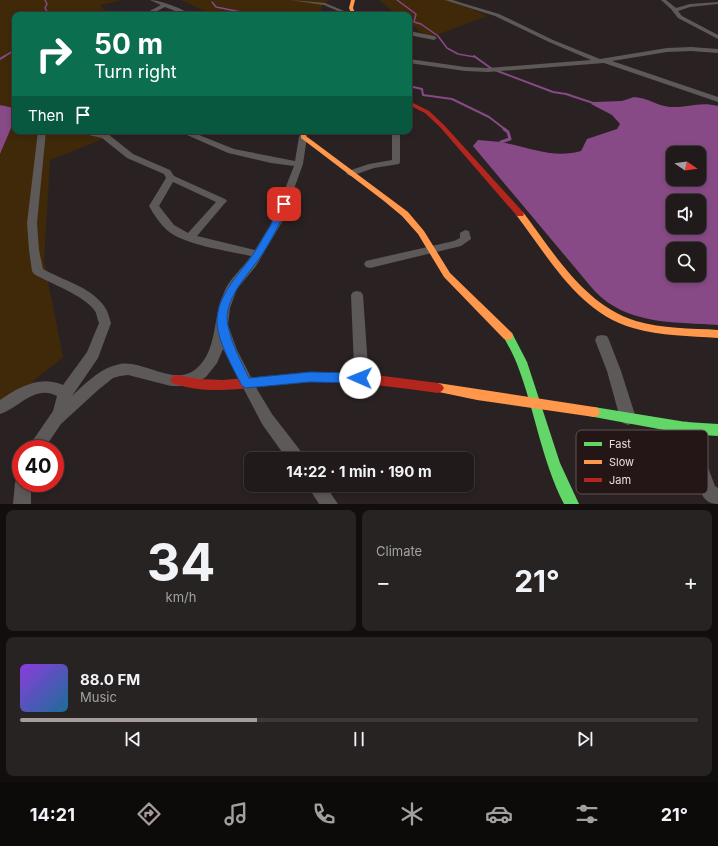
<!DOCTYPE html>
<html lang="en">
<head>
<meta charset="utf-8">
<style>
	:root { --surface:#201a1a; --page:#282323; --text:#f1f3f6; --muted:#a2a1a2; --line:#3d3839; --accent:#a69c9c }
	body { margin:0; font-family:Inter,sans-serif; background:var(--page); color:var(--text); height:100vh; display:flex; flex-direction:column; font-size:15px; white-space:nowrap }
	* { box-sizing:border-box; margin:0 }
	p { font-size:13px; color:var(--muted) }
	.icon { flex:none; width:22px; height:22px; fill:none; stroke:currentColor; stroke-width:2; stroke-linecap:round; stroke-linejoin:round }
	.map { position:relative; height:504px; overflow:hidden }
	.drawer { display:flex; flex-direction:column; gap:6px; padding:6px; background:#120e0e; flex:1 }
	.drawer>* { flex:none }
	.guide { position:absolute; left:12px; top:12px; width:400px; height:122px; border-radius:8px; box-shadow:0 2px 6px #0003,0 0 0 1px var(--line); background:#0b6e4f; color:#fff; overflow:hidden }
	.needle { width:26px; rotate:103deg }
	.buttons { position:absolute; left:666px; top:146px; display:grid; gap:8px }
	.buttons a { display:grid; place-items:center; width:40px; height:40px; border-radius:8px; background:var(--surface); box-shadow:0 2px 6px #0003,0 0 0 1px var(--line); font-size:20px }
	.speed { position:absolute; left:12px; top:440px; display:flex; gap:8px; font-size:20px; font-weight:700; text-align:center }
	.speed>* { display:grid; place-content:center; width:52px; height:52px; border-radius:50%; background:var(--surface); box-shadow:0 2px 6px #0003,0 0 0 1px var(--line); line-height:1 }
	.speed .limit { border:6px solid #d22; background:#fff; color:#111 }
	.pin { position:absolute; display:grid; place-items:center; width:34px; height:34px; color:#fff; margin:-17px; border-radius:8px; box-shadow:0 2px 6px #0006 }
	.me { position:absolute; width:44px; margin:-22px; rotate:271deg; stroke-linejoin:round; filter:drop-shadow(0 0 3px #0008) }
	.turn { display:flex; align-items:center; gap:14px; height:84px; padding:0 16px; font-size:18px }
	.turn .icon { width:52px; height:52px; stroke-width:2.5 }
	.turn b { display:block; font-size:28px; line-height:34px }
	.then { display:flex; align-items:center; height:38px; padding:0 16px; background:#0003; gap:8px; font-size:15px }
	.big { font-size:30px; font-weight:700; line-height:1.1 }
	.drawer .widget { flex:1; display:flex; flex-direction:column; justify-content:center; gap:6px; min-width:0; padding:0 14px; border-radius:8px; background:var(--page) }
	.drawer .dial { align-items:center; gap:0 }
	.dial b { font-size:52px; line-height:1 }
	.song { display:flex; align-items:center; gap:12px }
	.cover { width:48px; height:48px; border-radius:6px; background:linear-gradient(135deg,hsl(270 70% 55%),hsl(200 70% 35%)) }
	.played { height:4px; border-radius:2px; background:linear-gradient(90deg,var(--accent) 35%,var(--line) 35%) }
	.keys { display:flex; justify-content:space-around; direction:ltr }
	.heat { display:flex; justify-content:space-between; align-items:center; font-size:22px; direction:ltr }
	.drawer .tiles { flex:1; display:grid; gap:6px; grid-template-columns:1fr 1fr }
	.widget:last-child { grid-column:span 2 }
	.trip { position:absolute; left:244px; top:452px; width:230px; height:40px; border-radius:8px; background:var(--surface); box-shadow:0 2px 6px #0003,0 0 0 1px var(--line); font-weight:700; line-height:40px; text-align:center }
	.tab-bar { display:flex; height:64px; justify-content:space-around; align-items:center; background:#0d0a0a; color:var(--muted) }
	.tab-bar .icon { width:28px; height:28px }
	.tab-bar .on { color:var(--accent) }
	.tab-bar b { font-size:18px; color:var(--text) }
	.map>svg:first-child { display:block }
	.green { fill:#3f2909 }
	.water { fill:#874a86; fill-rule:evenodd }
	.lines { fill:none; stroke-linecap:round; stroke-linejoin:round }
	.stream-far2 { stroke:#874a86; stroke-width:1.5 }
	.stream-far1 { stroke:#874a86; stroke-width:2 }
	.stream { stroke:#874a86; stroke-width:3 }
	.street { fill:#5d5958; fill-rule:evenodd }
	.fast { fill:#63d668; fill-rule:evenodd }
	.slow { fill:#ff974d; fill-rule:evenodd }
	.jam { fill:#b3261e; fill-rule:evenodd }
	.route { fill:#1a73e8; stroke:#114b97 }
	.key { fill:#241616; stroke:#5f5252; stroke-width:1 }
	.key-label { font-size:11px; fill:#e8dedd }
</style>
</head>
<body>
<div class="map">
<svg width="718" height="504" viewBox="0 0 718 504">
	<rect width="100%" height="100%" fill="#2a2222"/>
	<g class="green">
		<path d="M 0,0 L 123,0 L 100,5 L 108,15 L 15,15 L 15,131 L 106,131 L 113,135 L 50,160 L 44,261 L 63,357 L 0,408 L 0,154 L 14,121 L 14,108 L 0,105 Z"/>
		<path d="M 181,0 L 329,0 L 322,6 L 320,15 L 213,15 Z"/>
		<path d="M 379,0 L 456,0 L 459,3 L 487,16 L 429,38 L 409,23 L 409,15 L 398,15 Z"/>
	</g>
	<g class="water">
		<path d="M 634,97 C 648,98 658,106 670,107 C 688,108 699,101 718,106 L 718,325 C 678,322 633,325 601,297 C 594,291 588,283 582,276 L 473,146 L 478,140 C 486,141 493,141 501,142 C 527,147 554,159 581,151 L 587,139 L 617,129 L 620,124 L 612,115 L 591,104 L 594,102 L 622,101 ZM 673,153 L 699,153 L 699,179 L 673,179 ZM 673,201 L 699,201 L 699,227 L 673,227 ZM 673,249 L 699,249 L 699,275 L 673,275 Z"/>
		<path d="M 0,105 L 14,108 L 14,121 L 0,154 Z"/>
	</g>
	<g class="lines">
		<g class="stream-far2">
			<path d="M 45,0 L 47,4 L 45,8 L 49,15"/>
			<path d="M 397,0 L 416,14 L 414,22 L 421,24 L 438,36 L 447,48 L 458,54 L 475,57"/>
			<path d="M 212,2 L 216,7 L 241,12 L 242,15"/>
			<path d="M 3,57 L 15,50"/>
		</g>
		<g class="stream-far1">
			<path d="M 474,56 L 492,69 L 553,92 L 566,94 L 593,103"/>
			<path d="M 0,59 L 5,56"/>
			<path d="M 409,86 L 422,89 L 423,95 L 452,99 L 489,117 L 506,130"/>
		</g>
		<path class="stream" d="M 501,142 L 510,139 L 508,132 L 504,129"/>
		<g class="street">
			<path d="M 150,0 C 160,0 183,9 192,15 L 185,15 L 165,7 L 149,15 L 142,15 L 161,5 Z"/>
			<path d="M 290,0 L 325,3 L 354,15 L 347,15 L 324,5 Z"/>
			<path d="M 445,0 L 452,0 L 499,14 L 553,40 L 600,59 L 667,48 L 691,47 L 718,49 L 718,53 L 691,51 L 667,52 L 612,61 L 718,97 L 718,102 L 604,63 L 488,72 L 465,71 L 409,63 L 409,59 L 465,67 L 488,68 L 591,60 L 549,42 L 495,16 Z"/>
			<path d="M 661,0 L 666,0 L 676,8 L 690,4 L 718,2 L 718,4 L 690,7 L 678,11 L 682,16 L 718,35 L 718,39 L 678,18 L 671,9 Z"/>
			<path d="M 409,31 L 434,36 L 437,38 L 434,40 L 409,35 Z"/>
			<rect x="11" y="101" width="4" height="4"/>
			<path d="M 38,131 L 46,131 L 37,223 L 39,250 L 43,269 C 62,280 91,287 104,306 C 108,311 109,317 111,323 L 98,358 L 72,396 C 86,383 100,368 120,364 C 144,360 174,387 196,369 C 213,355 214,330 218,310 C 219,303 223,296 225,290 C 231,277 243,268 251,256 C 228,251 185,245 168,231 C 160,224 154,215 149,206 L 166,178 L 164,174 L 127,158 L 102,138 L 80,133 L 79,131 L 97,131 L 108,134 L 133,154 L 170,170 L 174,176 L 225,199 L 227,201 L 225,203 L 197,236 L 255,250 L 272,222 L 294,166 L 271,163 L 228,153 L 178,131 L 189,131 L 234,149 L 295,161 L 299,137 L 300,135 L 306,135 L 307,137 L 303,164 L 282,222 L 256,266 L 237,289 L 230,308 L 228,325 L 237,350 L 258,391 L 272,414 L 303,454 L 305,459 L 287,459 L 262,424 L 223,349 L 217,363 L 206,377 L 199,381 L 185,386 L 171,386 L 128,375 L 120,376 L 113,378 L 98,390 L 61,424 L 44,449 L 27,449 L 53,411 L 57,396 C 35,384 19,408 0,414 L 0,400 C 19,387 40,375 63,385 L 87,352 L 99,323 C 97,319 97,314 95,311 C 84,295 51,284 34,274 L 32,271 L 29,250 L 27,223 ZM 173,182 L 216,202 L 188,233 L 174,225 L 159,206 Z"/>
			<path d="M 392,131 L 400,131 L 400,162 L 399,164 L 374,168 L 351,176 L 348,175 L 346,173 L 348,171 L 369,164 L 392,160 Z"/>
			<path d="M 465,230 L 469,231 L 471,239 L 461,246 L 370,268 L 366,267 L 364,264 L 366,261 L 370,260 L 454,241 L 460,238 L 460,233 Z"/>
			<path d="M 357,291 L 361,292 L 363,295 L 368,367 L 367,378 L 365,382 L 360,384 L 355,382 L 353,378 L 354,367 L 351,295 L 353,292 Z"/>
			<path d="M 602,335 L 607,336 L 609,340 L 621,371 L 636,418 L 633,423 L 628,425 L 623,423 L 620,418 L 607,371 L 595,340 L 597,336 Z"/>
			<path d="M 686,421 L 691,423 L 715,486 L 718,488 L 718,504 C 709,504 704,500 701,492 L 678,428 L 681,423 Z"/>
			<path d="M 21,476 L 21,483 L 31,483 L 31,504 L 13,504 L 15,483 L 17,477 Z"/>
			<path d="M 307,485 L 325,485 L 338,504 L 319,504 Z"/>
		</g>
		<g class="fast">
			<path d="M 508,332 L 512,333 L 527,362 L 560,463 L 579,504 L 564,504 C 541,459 535,410 517,364 C 513,354 508,345 503,336 L 504,333 Z"/>
			<path d="M 594,407 L 686,422 L 718,424 L 718,436 L 686,434 L 594,417 L 590,416 L 588,412 L 590,408 Z"/>
		</g>
		<g class="slow">
			<path d="M 351,0 L 355,0 L 353,8 L 356,15 L 352,15 L 349,8 Z"/>
			<path d="M 301,131 L 307,131 L 306,136 L 408,212 L 424,231 L 450,273 L 512,333 L 513,336 L 512,339 L 508,340 L 504,339 L 444,277 L 418,234 L 402,216 L 384,201 L 301,138 Z"/>
			<path d="M 517,212 L 523,212 C 554,253 584,305 636,321 C 662,329 691,328 718,330 L 718,338 C 690,336 661,336 633,328 C 579,313 549,258 517,216 L 516,214 Z"/>
			<path d="M 438,383 L 594,407 L 598,408 L 600,412 L 598,416 L 594,417 L 477,400 L 434,391 L 432,388 L 434,385 Z"/>
		</g>
		<g class="jam">
			<path d="M 409,101 L 429,111 L 444,125 L 523,212 L 524,214 L 523,216 L 517,216 L 440,127 L 425,113 L 409,105 Z"/>
			<path d="M 310,372 L 360,373 L 438,383 L 442,385 L 444,388 L 442,391 L 438,393 C 396,387 354,381 311,382 C 265,383 217,399 172,383 L 170,380 L 172,377 L 176,375 L 199,379 L 223,380 Z"/>
		</g>
	</g>
	<path class="route" d="M 284,201 L 288,204 C 281,222 272,239 261,256 C 248,275 222,300 228,326 C 232,345 241,361 249,378 L 310,372 L 360,373 L 364,375 L 366,378 L 364,382 L 360,383 L 310,382 L 246,388 L 242,386 C 234,370 218,342 217,324 C 216,295 239,275 254,253 C 260,244 264,235 270,227 C 273,220 277,203 284,201 Z"/>
	<rect x="576" y="430" width="132" height="64" rx="6" class="key"/>
	<rect x="584" y="442" width="18" height="4" fill="#63d668"/>
	<rect x="584" y="460" width="18" height="4" fill="#ff974d"/>
	<rect x="584" y="478" width="18" height="4" fill="#b3261e"/>
	<g class="key-label">
		<text x="609" y="448">Fast</text>
		<text x="609" y="466">Slow</text>
		<text x="609" y="484">Jam</text>
	</g>
</svg>
<div class="buttons">
<a><svg class="needle" viewBox="-14 -14 28 28"><path d="M0-13l5 13h-10z" fill="#e53935"/><path d="M0 13l5-13h-10z" fill="#a2a1a2"/></svg></a>
<a><svg class="icon" aria-label="sound" viewBox="0 0 24 24"><path d="M4 9h4l5-4v14l-5-4H4zM17 9q2 3 0 6"/></svg></a>
<a><svg class="icon" aria-label="search" viewBox="0 0 24 24"><circle cx="10" cy="10" r="6"/><path d="M15 15l6 6"/></svg></a>
</div>
<div class="speed"><div class="limit">40</div></div>
<div class="pin" style="left:284px;top:204px;background:#d93025"><svg class="icon" aria-label="arrive" viewBox="0 0 24 24"><path d="M6 21V4h12l-3 4 3 4H6"/></svg></div>
<svg class="me" style="left:360px;top:378px" viewBox="-20 -20 40 40"><circle r="19" fill="#fff"/><path d="M0-13L10 11 0 6-10 11z" fill="#1a73e8"/></svg>
<div class="trip">14:22 · 1 min · 190 m</div>
<div class="guide">
<div class="turn"><svg class="icon" aria-label="right" viewBox="0 0 24 24"><path d="M7 20v-9h11M14 6l5 5-5 5"/></svg><div><b>50 m</b>Turn right</div></div>
<div class="then">Then<svg class="icon" aria-label="arrive" viewBox="0 0 24 24"><path d="M6 21V4h12l-3 4 3 4H6"/></svg></div>
</div>
</div>
<section class="drawer">
<div class="tiles">
<div class="widget dial"><b>34</b><p>km/h</p></div>
<div class="widget"><p>Climate</p>
<div class="heat"><a>−</a><b class="big">21°</b><a>+</a></div>
</div>
<div class="widget">
<div class="song"><i class="cover"></i><div><b>88.0 FM</b><p>Music</p></div></div>
<div class="played"></div>
<div class="keys"><svg class="icon" aria-label="previous" viewBox="0 0 24 24"><path d="M18 5L8 12l10 7zM5 5v14"/></svg><svg class="icon" aria-label="pause" viewBox="0 0 24 24"><path d="M8 5v14M16 5v14"/></svg><svg class="icon" aria-label="next" viewBox="0 0 24 24"><path d="M6 5l10 7-10 7zM19 5v14"/></svg></div>
</div>
</div>
</section>
<nav class="tab-bar">
<b>14:21</b>
<svg class="icon on" aria-label="directions" viewBox="0 0 24 24"><path d="M12 3l9 9-9 9-9-9zM9 14v-3h6M13 9l2 2-2 2"/></svg>
<svg class="icon" aria-label="music" viewBox="0 0 24 24"><path d="M9 18V5l10-2v13"/><circle cx="6" cy="18" r="3"/><circle cx="16" cy="16" r="3"/></svg>
<svg class="icon" aria-label="phone" viewBox="0 0 24 24"><path d="M5 4h4l2 5-3 2q2 4 5 5l2-3 5 2v4C11 20 4 13 5 4z"/></svg>
<svg class="icon" aria-label="climate" viewBox="0 0 24 24"><path d="M12 3v18M4 7l16 10M4 17L20 7"/></svg>
<svg class="icon" aria-label="car" viewBox="0 0 24 24"><path d="M5 17H2v-5l4-1 3-4h7l3 4 3 1v5h-3M9 17h6M6 11h13"/><circle cx="7" cy="17" r="2"/><circle cx="17" cy="17" r="2"/></svg>
<svg class="icon" aria-label="filters" viewBox="0 0 24 24"><path d="M4 7h16M4 17h16"/><circle cx="9" cy="7" r="2"/><circle cx="15" cy="17" r="2"/></svg>
<b>21°</b>
</nav>
</body>
</html>
